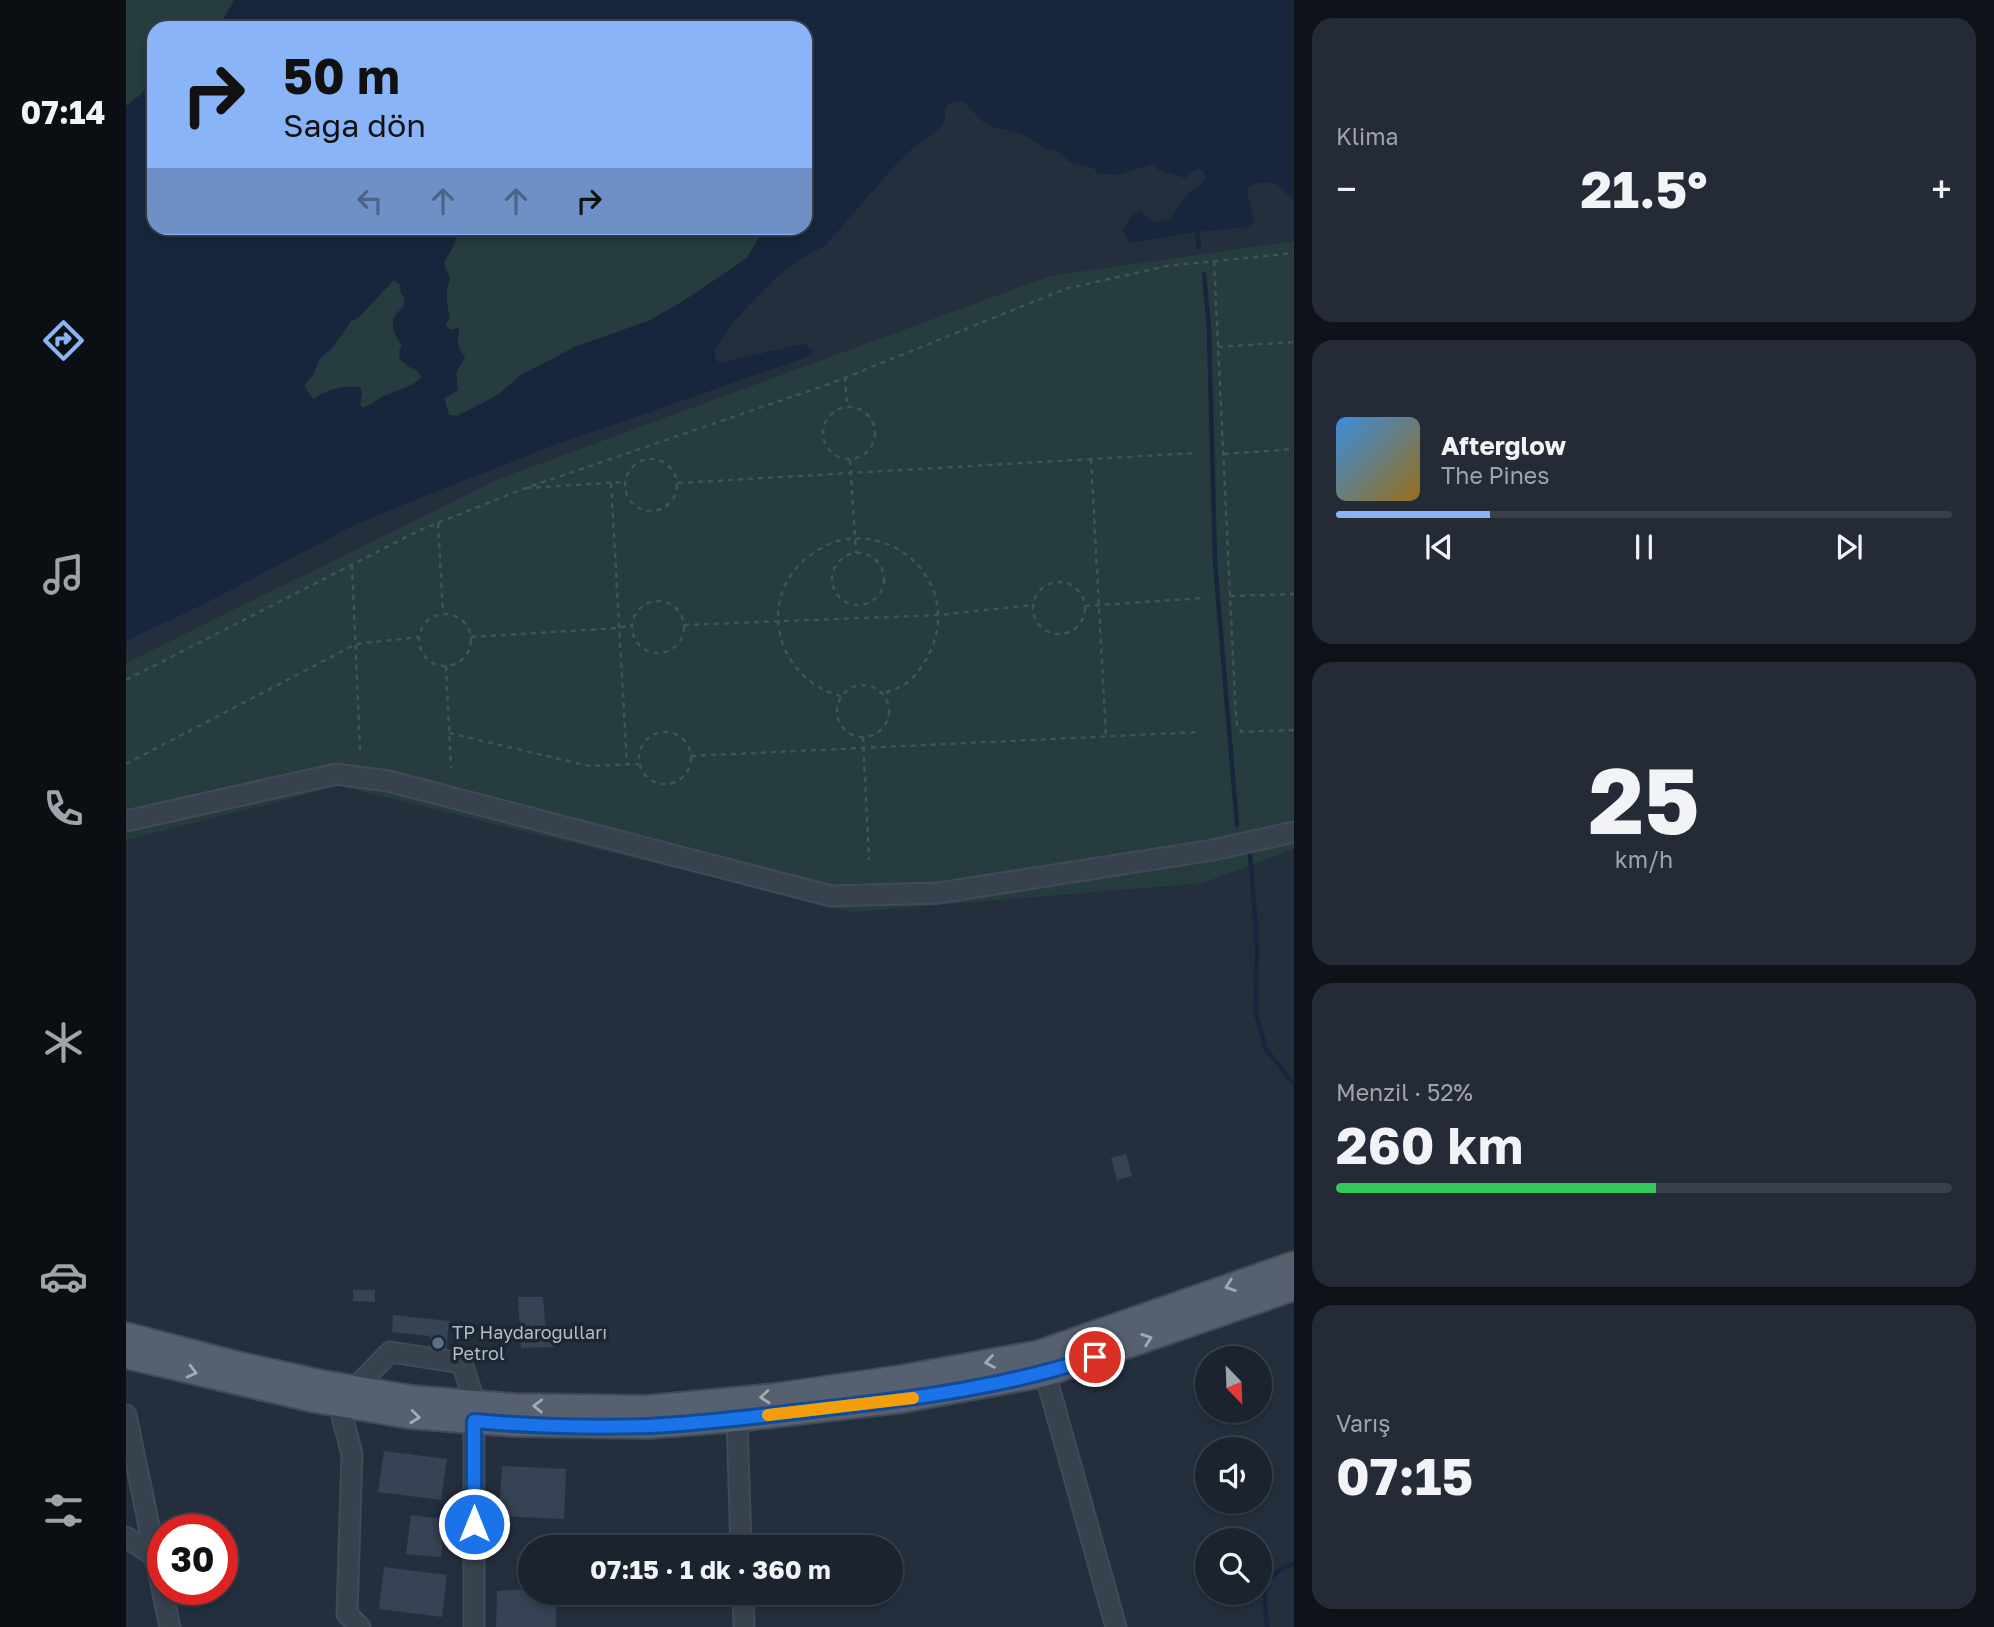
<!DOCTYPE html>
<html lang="tr">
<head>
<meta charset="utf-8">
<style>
	:root { --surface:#1b232e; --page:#242b36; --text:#f1f3f6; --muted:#a0a4aa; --line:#39404a; --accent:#8ab4f8 }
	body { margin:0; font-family:"Golos Text",sans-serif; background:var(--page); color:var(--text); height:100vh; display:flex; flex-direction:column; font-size:26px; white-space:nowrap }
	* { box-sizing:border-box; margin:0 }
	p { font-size:23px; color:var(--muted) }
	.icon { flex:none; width:38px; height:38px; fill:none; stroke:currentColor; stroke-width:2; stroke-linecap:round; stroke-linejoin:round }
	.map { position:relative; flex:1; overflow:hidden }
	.sheet { display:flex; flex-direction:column; gap:18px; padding:18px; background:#0f1319; width:700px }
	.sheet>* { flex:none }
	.guide { position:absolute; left:21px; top:21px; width:665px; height:214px; border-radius:21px; box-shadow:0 4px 10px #0003,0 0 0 2px var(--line); background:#8ab4f8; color:#111; overflow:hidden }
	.needle { width:46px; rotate:157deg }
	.fabs { position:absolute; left:1069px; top:1346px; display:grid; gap:14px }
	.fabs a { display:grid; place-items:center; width:77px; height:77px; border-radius:50%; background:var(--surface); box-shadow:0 4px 10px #0003,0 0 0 2px var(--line); font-size:35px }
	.speed { position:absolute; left:21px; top:1514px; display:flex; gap:14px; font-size:35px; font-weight:700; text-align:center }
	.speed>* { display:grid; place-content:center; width:91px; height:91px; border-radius:50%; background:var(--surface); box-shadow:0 4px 10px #0003,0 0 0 2px var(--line); line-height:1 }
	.speed .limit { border:10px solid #d22; background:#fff; color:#111 }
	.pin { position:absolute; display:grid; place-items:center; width:60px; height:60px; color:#fff; margin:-30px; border:4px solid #fff; border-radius:50%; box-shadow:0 2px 7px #0007 }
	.me { position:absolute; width:77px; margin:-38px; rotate:0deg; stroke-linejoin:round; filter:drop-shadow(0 0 5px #0008) }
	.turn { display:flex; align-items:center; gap:24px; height:147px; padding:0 21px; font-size:32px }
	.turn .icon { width:91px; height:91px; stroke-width:2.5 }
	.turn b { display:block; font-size:49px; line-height:60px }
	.lanes { display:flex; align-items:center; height:66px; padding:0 21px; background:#0003; justify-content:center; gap:35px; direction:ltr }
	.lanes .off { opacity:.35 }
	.big { font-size:52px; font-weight:700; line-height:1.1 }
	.sheet .widget { flex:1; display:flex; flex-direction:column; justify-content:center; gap:10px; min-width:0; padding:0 24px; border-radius:21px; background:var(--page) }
	.sheet .dial { align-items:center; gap:0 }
	.dial b { font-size:91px; line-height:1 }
	.song { display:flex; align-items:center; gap:21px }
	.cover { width:84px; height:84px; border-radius:10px; background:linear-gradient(135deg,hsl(210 70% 55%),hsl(40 70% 35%)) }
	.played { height:7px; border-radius:4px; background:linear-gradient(90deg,var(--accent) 25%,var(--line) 25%) }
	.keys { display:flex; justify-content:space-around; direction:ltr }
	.heat { display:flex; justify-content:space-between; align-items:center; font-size:38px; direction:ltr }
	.charge { height:10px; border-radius:5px; background:linear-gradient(90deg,#34c759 52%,var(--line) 0) }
	.trip { position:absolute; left:392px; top:1535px; width:385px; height:70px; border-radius:35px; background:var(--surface); box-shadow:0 4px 10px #0003,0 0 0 2px var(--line); font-weight:700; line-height:70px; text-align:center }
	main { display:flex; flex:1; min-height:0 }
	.dock { display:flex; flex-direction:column; width:126px; justify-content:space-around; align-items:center; background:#0b0e12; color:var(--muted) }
	.dock .icon { width:49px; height:49px }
	.dock .selected { color:var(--accent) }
	.dock b { font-size:32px; color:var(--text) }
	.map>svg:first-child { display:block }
	.green { fill:#263c3f }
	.water { fill:#17263c; fill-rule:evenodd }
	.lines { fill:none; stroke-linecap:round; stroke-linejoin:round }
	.stream { stroke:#17263c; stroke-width:4.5 }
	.building { fill:#364354 }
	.minor-casing { stroke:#414a57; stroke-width:23 }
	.major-casing { stroke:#414a57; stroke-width:28 }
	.path { stroke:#3f5557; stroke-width:2.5; stroke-dasharray:5 5; stroke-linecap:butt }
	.minor { stroke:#38414e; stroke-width:19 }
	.major { stroke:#56606e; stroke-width:24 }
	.oneway { stroke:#a1aab7 }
	.route-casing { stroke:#114b97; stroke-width:18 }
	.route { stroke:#1a73e8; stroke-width:12 }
	.slow { stroke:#f59e0b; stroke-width:12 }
	.service-dot { fill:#5c6f8a; stroke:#1d2633; stroke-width:2.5 }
	.labels { text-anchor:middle; stroke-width:7; stroke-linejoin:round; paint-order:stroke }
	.poi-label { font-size:18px; fill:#b4bcc9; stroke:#1d2633; text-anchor:start }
</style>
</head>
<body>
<main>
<nav class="dock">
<b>07:14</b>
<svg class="icon selected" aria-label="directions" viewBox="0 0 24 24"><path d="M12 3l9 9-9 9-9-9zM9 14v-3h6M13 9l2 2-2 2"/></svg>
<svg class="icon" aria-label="music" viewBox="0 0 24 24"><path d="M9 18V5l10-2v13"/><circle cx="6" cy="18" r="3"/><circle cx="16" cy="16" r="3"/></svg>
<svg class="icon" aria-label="phone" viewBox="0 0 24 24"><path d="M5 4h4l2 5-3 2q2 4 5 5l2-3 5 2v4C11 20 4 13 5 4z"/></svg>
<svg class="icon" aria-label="climate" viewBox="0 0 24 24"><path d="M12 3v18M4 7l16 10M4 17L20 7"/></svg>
<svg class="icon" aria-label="car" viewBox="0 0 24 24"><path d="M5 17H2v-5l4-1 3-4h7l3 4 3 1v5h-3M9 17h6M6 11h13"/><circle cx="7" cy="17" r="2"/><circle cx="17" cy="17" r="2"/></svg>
<svg class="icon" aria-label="filters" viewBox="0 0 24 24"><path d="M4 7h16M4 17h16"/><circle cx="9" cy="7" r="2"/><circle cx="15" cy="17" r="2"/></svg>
</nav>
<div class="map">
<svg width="1168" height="1627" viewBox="0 0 1168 1627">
	<rect width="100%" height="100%" fill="#242f3e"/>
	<g class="green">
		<path d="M 0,0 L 108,0 L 93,28 L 28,28 L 28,78 L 14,95 L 0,106 Z"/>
		<path d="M 332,228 L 636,228 L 633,238 L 621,258 L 556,302 L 522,321 L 449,347 L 395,375 L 374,393 L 359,402 L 331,416 L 323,415 L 318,398 L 332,390 L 330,373 L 339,357 C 333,349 328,342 333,332 L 324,330 L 319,325 L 320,291 L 324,279 L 318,263 Z"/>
		<path d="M 1168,241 L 1168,849 L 1077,883 L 727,912 L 214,786 L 0,840 L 0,663 L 375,478 L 924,276 Z"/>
		<path d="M 268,279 C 280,289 283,303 270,312 L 267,330 L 276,346 L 280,366 L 293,372 L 295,378 C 286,387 270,391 258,396 C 250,400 246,405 237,408 L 234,405 L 234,399 L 221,387 C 207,393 200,388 187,400 L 178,386 L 187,375 L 194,358 L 216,336 L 225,321 L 232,318 Z"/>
	</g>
	<path class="water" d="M 108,0 L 1168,0 L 1168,201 L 1149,183 L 1132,183 L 1122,187 C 1120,200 1129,211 1127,224 L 1122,227 L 1070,232 L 1004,243 L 997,230 L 1006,214 L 1014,211 L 1028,223 L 1044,219 L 1062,194 L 1080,180 L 1081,176 L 1074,169 L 1070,169 L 1059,178 L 1031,169 L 1027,164 L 991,175 L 971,173 L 968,168 L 942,161 L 934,152 L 919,148 L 895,133 L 866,127 L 858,123 L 837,101 L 825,102 L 819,109 L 819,120 L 814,128 L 785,150 L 764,171 L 700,245 L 673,260 L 651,277 L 610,319 L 589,349 L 589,358 L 594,363 L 671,345 L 678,344 L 689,351 L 684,356 L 426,446 L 281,503 L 225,527 L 76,605 L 0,641 L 0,106 L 14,95 L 28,78 L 28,228 L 332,228 L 329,243 L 318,263 L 324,279 C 318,293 321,303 324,318 L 319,325 L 324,330 L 333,328 C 333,343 328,342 339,357 L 330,373 L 332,390 L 318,398 L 323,415 L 331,416 L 359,402 L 374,393 L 395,375 L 449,347 L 522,321 L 556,302 L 621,258 L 633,238 L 636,228 L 679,228 L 679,28 L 93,28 ZM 268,280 L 275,285 L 274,291 L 280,301 L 278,307 L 267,319 L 267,330 L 276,346 L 273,351 L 274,360 L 293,372 L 295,378 C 286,387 269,391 258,396 C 250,400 246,405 237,408 L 234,405 L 236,393 L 234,387 C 219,385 198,389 188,400 L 178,386 L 187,375 L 194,359 L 207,347 L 225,321 L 232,318 Z"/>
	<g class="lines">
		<g class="stream">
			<path d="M 1071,228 L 1073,248"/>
			<path d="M 1078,274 L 1083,329 L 1089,562 L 1111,825"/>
			<path d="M 1124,854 L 1131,945 L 1130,1014 L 1140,1049 L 1168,1084"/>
			<path d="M 1141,1627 C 1138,1592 1131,1578 1168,1563"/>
		</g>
	</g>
	<g class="building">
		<path d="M 1000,1154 L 1006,1176 L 991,1180 L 985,1158 Z"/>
		<path d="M 227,1290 L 249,1290 L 249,1302 L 227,1301 Z"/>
		<path d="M 392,1297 L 417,1297 L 419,1323 L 428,1347 L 395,1348 Z"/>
		<path d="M 267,1315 L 323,1321 L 320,1354 L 303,1353 L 304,1336 L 266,1332 Z"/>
		<path d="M 258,1451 L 321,1459 L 315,1500 L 252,1492 Z"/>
		<path d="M 376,1466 L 440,1469 L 438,1519 L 373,1516 Z"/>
		<path d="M 285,1515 L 319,1519 L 315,1557 L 280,1554 Z"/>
		<path d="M 258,1567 L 321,1575 L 316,1617 L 253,1609 Z"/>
		<path d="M 404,1589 L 404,1592 L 430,1592 L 430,1627 L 370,1627 L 371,1591 Z"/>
	</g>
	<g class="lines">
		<g class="minor-casing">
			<g id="minor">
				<path d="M 0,821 L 210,774 L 262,781 L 705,896 L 812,893 L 1087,850 L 1168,832"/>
				<path d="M 916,1362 L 990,1627"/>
				<path d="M 229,1388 L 264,1352 L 336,1363 L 349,1403"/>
				<path d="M 213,1405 L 226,1454 L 221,1614 L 234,1627"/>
				<path d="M 0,1415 L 44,1627"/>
				<path d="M 611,1419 L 615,1547"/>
				<path d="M 348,1421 L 348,1627"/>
				<path d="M 0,1537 L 30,1557"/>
				<path d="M 617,1592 L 618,1627"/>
			</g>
		</g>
		<g class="major-casing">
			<g id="major">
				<path d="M 0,1335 L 111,1364 L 192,1382 L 286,1398 L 388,1406 L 521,1408 L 649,1396 L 774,1378 L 913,1353 L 1168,1264"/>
				<path d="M 0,1356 L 189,1400 L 283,1416 L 387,1424 L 522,1426 L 611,1419 L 776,1400 L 919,1374 L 1168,1288"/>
			</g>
		</g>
		<g class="path">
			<path d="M 1088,261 L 1110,719 L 1112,728 L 1116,732 L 1168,730"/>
			<path d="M 1092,347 L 1168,342"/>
			<path d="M 719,377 L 721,407"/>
			<circle cx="723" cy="433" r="26"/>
			<path d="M 1098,454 L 1168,449"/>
			<circle cx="525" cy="485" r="26"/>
			<path d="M 965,459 L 980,736"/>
			<path d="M 724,460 L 730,553"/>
			<path d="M 485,483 L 501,765"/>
			<path d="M 552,483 L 1069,453"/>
			<path d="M 400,488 L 498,482"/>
			<path d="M 312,523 L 317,613"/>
			<circle cx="732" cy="579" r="26"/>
			<path d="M 226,565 L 234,750"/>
			<circle cx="933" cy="608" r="26"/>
			<path d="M 1104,596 L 1168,594"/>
			<circle cx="532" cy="627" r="26"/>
			<path d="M 959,606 L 1077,598"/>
			<circle cx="319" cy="640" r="26"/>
			<path d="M 558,625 L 813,615 L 907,605"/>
			<path d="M 345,637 L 493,628 L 506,625"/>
			<path d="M 320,666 L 325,768"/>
			<path d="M 0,680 L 294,530 L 397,489 L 706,383 L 939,289 L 1041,266 L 1168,253"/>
			<circle cx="737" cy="711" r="26"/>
			<path d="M 715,696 C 651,680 628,598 683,556 C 694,548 707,541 721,539 C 785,532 833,595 803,654 C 797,666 788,679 776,686 C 770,689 763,691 757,694"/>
			<circle cx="539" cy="758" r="26"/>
			<path d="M 323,733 L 463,766 L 513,764"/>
			<path d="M 737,737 L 743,860"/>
			<path d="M 565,756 L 1074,732"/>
			<path d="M 0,764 L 230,644 L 293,637"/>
		</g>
		<use href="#minor" class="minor"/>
		<use href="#major" class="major"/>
	</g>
	<defs><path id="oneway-chevron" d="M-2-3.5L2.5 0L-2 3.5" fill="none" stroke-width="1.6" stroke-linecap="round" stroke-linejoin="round" transform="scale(1.75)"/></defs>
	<g class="oneway">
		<use href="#oneway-chevron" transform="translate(1104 1286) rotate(161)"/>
		<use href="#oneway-chevron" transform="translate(1021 1339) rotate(-19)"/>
		<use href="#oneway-chevron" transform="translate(864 1362) rotate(170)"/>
		<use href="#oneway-chevron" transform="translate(66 1372) rotate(14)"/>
		<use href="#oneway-chevron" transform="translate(639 1397) rotate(175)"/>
		<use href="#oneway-chevron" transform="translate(412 1406) rotate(-179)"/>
		<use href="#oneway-chevron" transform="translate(289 1417) rotate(6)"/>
	</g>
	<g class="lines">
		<g class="route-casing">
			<path id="route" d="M 348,1524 L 348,1421 C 405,1426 465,1428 523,1426 C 583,1423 643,1415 703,1408 C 792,1398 883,1386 969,1357"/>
		</g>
		<use href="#route" class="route"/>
		<path class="slow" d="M 642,1415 L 787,1398"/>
	</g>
	<circle class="service-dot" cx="312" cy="1343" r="7"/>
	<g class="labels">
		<g class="poi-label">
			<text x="326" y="1339">TP Haydaroğulları<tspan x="326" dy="21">Petrol</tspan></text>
		</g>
	</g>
</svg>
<div class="fabs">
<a><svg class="needle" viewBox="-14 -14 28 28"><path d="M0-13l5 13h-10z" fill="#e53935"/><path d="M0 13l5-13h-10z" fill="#a0a4aa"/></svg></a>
<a><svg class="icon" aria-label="sound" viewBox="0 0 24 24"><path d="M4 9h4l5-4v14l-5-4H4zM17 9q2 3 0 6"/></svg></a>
<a><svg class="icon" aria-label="search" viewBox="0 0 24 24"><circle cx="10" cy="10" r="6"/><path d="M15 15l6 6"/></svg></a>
</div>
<div class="speed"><div class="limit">30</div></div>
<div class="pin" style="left:969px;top:1357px;background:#d93025"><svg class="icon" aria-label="arrive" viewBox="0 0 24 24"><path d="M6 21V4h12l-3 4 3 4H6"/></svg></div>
<svg class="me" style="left:348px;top:1524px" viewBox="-20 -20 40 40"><circle r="17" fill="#1a73e8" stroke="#fff" stroke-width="3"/><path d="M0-11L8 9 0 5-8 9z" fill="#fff"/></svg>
<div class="trip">07:15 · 1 dk · 360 m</div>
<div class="guide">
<div class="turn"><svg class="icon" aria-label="right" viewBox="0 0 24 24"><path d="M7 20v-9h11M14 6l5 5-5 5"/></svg><div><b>50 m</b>Sağa dön</div></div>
<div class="lanes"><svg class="icon off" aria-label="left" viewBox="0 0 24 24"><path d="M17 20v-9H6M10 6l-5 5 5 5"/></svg><svg class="icon off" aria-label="ahead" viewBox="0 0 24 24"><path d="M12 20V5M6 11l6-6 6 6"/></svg><svg class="icon off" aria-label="ahead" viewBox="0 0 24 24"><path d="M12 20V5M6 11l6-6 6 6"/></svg><svg class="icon" aria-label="right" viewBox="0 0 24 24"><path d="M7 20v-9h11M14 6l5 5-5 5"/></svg></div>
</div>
</div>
<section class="sheet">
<div class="widget"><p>Klima</p>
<div class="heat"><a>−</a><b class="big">21.5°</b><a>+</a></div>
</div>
<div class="widget">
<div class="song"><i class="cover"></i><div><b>Afterglow</b><p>The Pines</p></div></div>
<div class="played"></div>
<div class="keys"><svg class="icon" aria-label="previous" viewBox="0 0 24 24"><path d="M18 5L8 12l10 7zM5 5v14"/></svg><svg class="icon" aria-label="pause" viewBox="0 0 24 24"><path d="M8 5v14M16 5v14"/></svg><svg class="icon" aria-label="next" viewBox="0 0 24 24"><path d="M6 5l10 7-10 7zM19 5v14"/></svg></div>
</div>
<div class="widget dial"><b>25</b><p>km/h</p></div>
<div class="widget"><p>Menzil · 52%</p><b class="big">260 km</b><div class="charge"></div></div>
<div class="widget"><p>Varış</p><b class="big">07:15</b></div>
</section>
</main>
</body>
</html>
